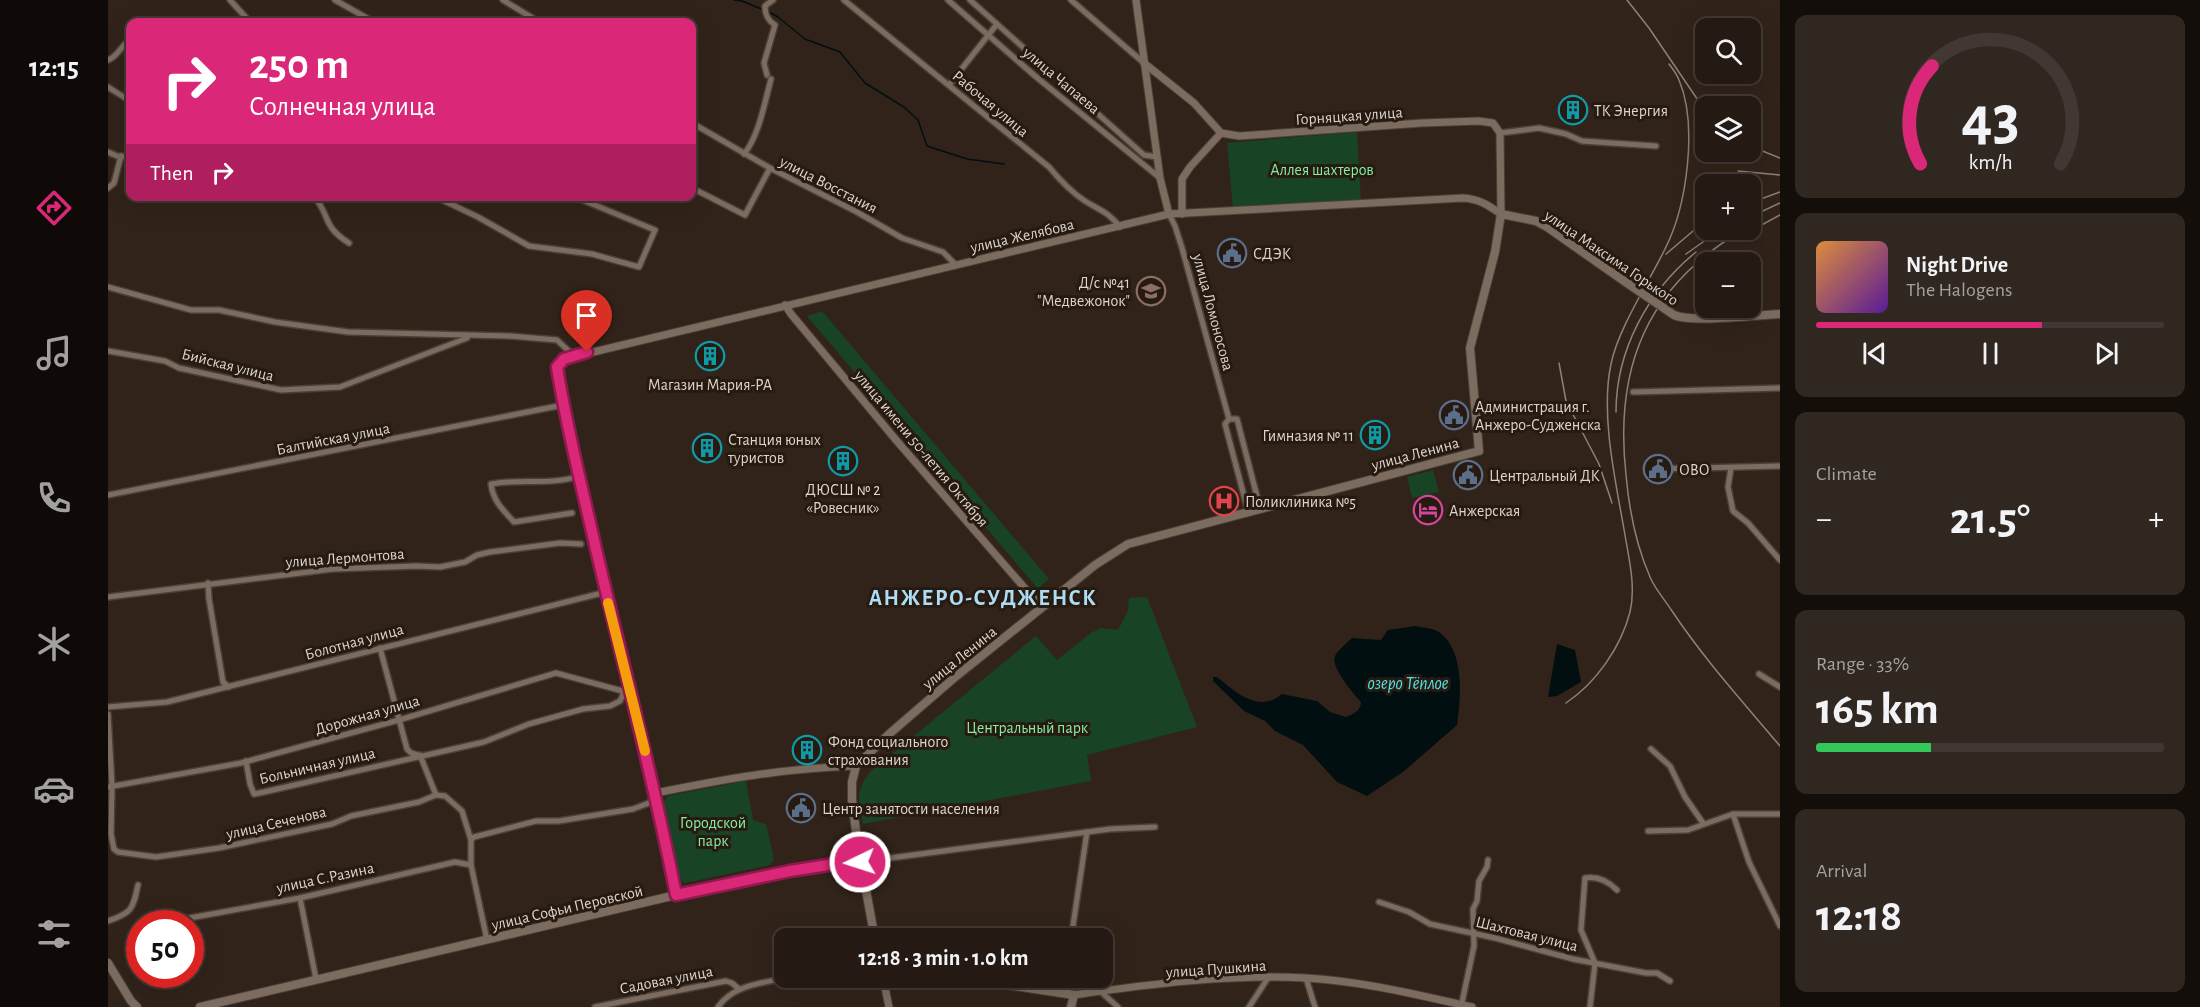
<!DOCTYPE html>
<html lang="en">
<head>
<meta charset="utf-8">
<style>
	:root { --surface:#251a13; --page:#312721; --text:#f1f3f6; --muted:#a3a1a0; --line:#423833; --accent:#db2777 }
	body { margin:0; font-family:"Alegreya Sans",sans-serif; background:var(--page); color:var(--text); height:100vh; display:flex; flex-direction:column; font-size:22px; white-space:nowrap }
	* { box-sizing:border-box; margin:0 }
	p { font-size:20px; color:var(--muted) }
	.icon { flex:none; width:33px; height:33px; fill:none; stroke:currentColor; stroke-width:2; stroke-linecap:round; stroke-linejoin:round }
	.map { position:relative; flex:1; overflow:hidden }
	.sheet { display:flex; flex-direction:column; gap:15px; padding:15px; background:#140e0a; width:420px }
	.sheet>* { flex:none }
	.banner { position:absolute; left:18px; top:18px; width:570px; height:183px; border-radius:12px; box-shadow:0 6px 24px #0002,0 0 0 2px var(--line); background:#db2777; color:#fff; overflow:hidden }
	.tools { position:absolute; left:1587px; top:18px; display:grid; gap:12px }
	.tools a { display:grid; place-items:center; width:66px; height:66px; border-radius:12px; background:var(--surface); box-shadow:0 6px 24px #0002,0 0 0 2px var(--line); font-size:30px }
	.speed { position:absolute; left:18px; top:910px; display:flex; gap:12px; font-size:30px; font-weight:700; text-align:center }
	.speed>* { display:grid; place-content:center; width:78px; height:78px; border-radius:50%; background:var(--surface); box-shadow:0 6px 24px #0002,0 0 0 2px var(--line); line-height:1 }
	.speed .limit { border:9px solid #d22; background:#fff; color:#111 }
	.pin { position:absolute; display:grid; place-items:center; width:51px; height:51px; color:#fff; margin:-62px -26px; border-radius:50% 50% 50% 0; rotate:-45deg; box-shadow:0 0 6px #0007 }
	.pin .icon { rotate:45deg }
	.me { position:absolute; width:66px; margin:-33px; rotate:266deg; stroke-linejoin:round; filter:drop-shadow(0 0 4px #0008) }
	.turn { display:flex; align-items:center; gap:21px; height:126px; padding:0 24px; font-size:27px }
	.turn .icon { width:78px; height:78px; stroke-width:2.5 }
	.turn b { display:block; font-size:42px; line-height:51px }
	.then { display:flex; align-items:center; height:57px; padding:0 24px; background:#0003; gap:12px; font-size:22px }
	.big { font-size:45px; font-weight:700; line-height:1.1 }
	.sheet .card { flex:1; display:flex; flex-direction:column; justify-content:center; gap:9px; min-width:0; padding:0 21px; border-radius:12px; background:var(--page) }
	.sheet .dial { align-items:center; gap:0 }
	.dial svg { height:156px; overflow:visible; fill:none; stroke:var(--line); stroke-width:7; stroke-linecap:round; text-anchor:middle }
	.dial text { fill:var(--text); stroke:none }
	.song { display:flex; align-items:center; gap:18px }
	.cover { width:72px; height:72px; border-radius:9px; background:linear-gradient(135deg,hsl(30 70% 55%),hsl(270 70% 35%)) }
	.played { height:6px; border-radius:3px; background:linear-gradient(90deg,var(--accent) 65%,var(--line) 65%) }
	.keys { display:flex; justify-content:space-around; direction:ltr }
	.heat { display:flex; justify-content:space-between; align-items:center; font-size:33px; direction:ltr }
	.charge { height:9px; border-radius:4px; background:linear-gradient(90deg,#34c759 33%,var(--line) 0) }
	.trip { position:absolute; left:666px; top:928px; width:339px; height:60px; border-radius:12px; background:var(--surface); box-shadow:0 6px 24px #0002,0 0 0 2px var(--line); font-weight:700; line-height:60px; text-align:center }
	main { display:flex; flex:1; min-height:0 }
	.menu { display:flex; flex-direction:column; width:108px; justify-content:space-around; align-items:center; background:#0f0a08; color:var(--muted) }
	.menu .icon { width:42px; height:42px }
	.menu .current { color:var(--accent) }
	.menu b { font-size:27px; color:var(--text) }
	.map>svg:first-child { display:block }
	.green { fill:#184425 }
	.water { fill:#010f10 }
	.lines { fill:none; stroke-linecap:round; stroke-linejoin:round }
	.stream { stroke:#010f10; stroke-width:1.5 }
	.minor-casing { stroke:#4b4038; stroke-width:8 }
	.tertiary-casing { stroke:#4b4038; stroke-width:9 }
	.secondary-casing { stroke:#4b4038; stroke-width:10 }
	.minor { stroke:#7c6c60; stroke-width:5 }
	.tertiary { stroke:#7c6c60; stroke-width:7 }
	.secondary { stroke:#7c6c60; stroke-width:8 }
	.rail { stroke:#8c8179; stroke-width:1.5 }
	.secondary-bridge-casing { stroke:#4b4038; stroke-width:10; stroke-linecap:butt }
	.secondary-bridge { stroke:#7c6c60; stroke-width:8 }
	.route-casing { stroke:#8e194d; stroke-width:15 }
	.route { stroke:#db2777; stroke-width:10 }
	.slow { stroke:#f59e0b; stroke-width:10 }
	.labels { text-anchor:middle; stroke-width:6; stroke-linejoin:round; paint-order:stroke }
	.street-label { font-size:16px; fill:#ddd4cd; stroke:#271a10 }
	.poi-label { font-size:16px; fill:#ddd4cd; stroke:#271a10; text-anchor:start }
	.park-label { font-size:16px; fill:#84ef9f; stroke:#271a10 }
	.water-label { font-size:18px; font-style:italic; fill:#52e0e5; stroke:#271a10 }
	.district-label { font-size:22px; font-weight:bold; letter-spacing:1.5px; fill:#addcf5; stroke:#271a10 }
</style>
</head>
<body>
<main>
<nav class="menu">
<b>12:15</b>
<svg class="icon current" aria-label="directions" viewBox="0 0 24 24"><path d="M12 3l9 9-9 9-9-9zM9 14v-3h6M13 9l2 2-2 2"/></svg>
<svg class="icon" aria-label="music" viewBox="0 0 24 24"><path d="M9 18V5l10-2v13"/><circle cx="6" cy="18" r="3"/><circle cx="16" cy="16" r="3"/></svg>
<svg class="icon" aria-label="phone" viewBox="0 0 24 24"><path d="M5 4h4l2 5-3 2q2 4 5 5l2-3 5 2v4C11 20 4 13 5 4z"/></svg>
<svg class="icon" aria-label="climate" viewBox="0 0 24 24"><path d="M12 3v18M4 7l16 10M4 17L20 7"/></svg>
<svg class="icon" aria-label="car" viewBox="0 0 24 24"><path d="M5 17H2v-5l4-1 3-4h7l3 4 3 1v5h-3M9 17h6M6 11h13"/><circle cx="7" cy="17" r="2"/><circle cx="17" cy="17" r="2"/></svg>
<svg class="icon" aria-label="filters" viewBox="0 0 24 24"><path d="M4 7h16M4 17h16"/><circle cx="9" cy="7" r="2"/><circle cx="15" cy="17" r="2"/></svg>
</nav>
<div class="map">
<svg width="1672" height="1007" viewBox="0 0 1672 1007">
	<rect width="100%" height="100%" fill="#312319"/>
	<g class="green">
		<path d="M 1249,132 L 1253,201 L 1125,208 L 1119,143 Z"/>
		<path d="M 714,311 L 941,579 L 930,589 L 699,316 Z"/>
		<path d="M 1325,470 L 1331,492 L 1304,498 L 1299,477 Z"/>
		<path d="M 1039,597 L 1089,727 L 979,755 L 983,781 L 755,824 C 751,799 746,792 763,771 L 928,636 L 949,660 L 983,633 L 993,628 L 1010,630 L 1020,611 L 1021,598 Z"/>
		<path d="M 638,781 L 645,820 L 658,824 L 666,859 L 662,865 L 577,883 L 571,879 L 555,802 L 560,796 Z"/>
	</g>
	<g class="water">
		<path d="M 1308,626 C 1315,628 1325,628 1331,632 C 1357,651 1353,697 1349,725 L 1295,772 L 1259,796 L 1229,782 L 1195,745 L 1167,731 L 1157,721 L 1136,711 L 1105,681 L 1105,677 L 1109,677 C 1128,692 1150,714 1174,694 L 1209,701 L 1222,712 L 1238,717 C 1245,714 1253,711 1253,702 C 1246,694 1222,667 1227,656 C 1230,650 1239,643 1244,638 L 1273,640 L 1280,630 Z"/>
		<path d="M 1449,644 L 1467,650 L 1473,682 L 1449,696 L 1440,697 Z"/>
	</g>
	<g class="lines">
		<g class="stream">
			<path d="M 626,0 L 634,1 L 656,10"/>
			<path d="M 661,12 L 670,17 L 697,39 L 732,52 L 757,83 L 796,107 L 810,120 L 819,146 L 859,159 L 896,164"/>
		</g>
		<g class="minor-casing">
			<g id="minor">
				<path d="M 122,0 L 142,22"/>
				<path d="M 227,0 L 266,22"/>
				<path d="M 395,0 L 431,22"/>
				<path d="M 736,0 L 941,167 C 951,179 963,192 977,201 C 993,211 999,211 1012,227"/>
				<path d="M 840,0 L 927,76 L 1052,178"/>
				<path d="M 862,0 L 1036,155 L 1049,157"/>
				<path d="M 963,0 L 1036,63"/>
				<path d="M 0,60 C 10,57 13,45 22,40"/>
				<path d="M 659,75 L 656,63 L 667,25 C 659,20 657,14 657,6 L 665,0"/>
				<path d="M 841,85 L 889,24"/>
				<path d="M 0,87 L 22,101"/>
				<path d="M 584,123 L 662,168 L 749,212 L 794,238 L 835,252 L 847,264"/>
				<path d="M 1392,133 L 1431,128 L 1458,134 L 1474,141 L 1548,146"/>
				<path d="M 0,152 L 9,156 L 22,157"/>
				<path d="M 636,154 C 651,136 657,101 663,79"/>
				<path d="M 0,188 L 6,183 L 13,156"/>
				<path d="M 584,188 L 637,215 L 662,168"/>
				<path d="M 206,196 C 223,217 214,226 241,243"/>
				<path d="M 326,196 L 370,217 L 421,246 L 484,254 L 531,267 L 547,230 L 465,196"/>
				<path d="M 1061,214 L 1067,226 L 1074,248 L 1121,419 L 1117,424 L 1140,511"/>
				<path d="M 0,287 L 83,310 L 111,310 L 167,322 L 240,332 L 402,336 L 449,340 L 466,356"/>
				<path d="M 0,351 L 57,361 L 71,368 L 173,390 L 232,387 L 359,338"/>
				<path d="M 1525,392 L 1672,388"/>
				<path d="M 1121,419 L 1129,419 L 1152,508"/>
				<path d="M 1623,468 L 1620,487 L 1625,511 L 1640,523 L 1672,560"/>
				<path d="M 1548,469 L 1672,466"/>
				<path d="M 0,495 L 455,405"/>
				<path d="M 464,513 L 406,522 C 395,510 385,501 383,484 C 412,478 442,486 471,476"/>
				<path d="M 100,583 L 101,599 L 115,682 L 121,687"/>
				<path d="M 0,597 L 225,569 L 309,566 L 332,567 L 357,562 L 369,555 L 382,552 L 452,543 L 473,544"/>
				<path d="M 272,648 L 299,749 L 303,753 L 310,755"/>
				<path d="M 1651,674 L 1672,687"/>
				<path d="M 0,707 L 59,702 L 498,592"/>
				<path d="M 0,714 L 4,786 L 3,834 L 6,849 L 10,852 L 48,857 L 111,848 L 224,824 L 243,816 L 311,802 L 328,795"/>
				<path d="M 1543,749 L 1562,766 L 1577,797 L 1595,823"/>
				<path d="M 312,755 L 328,795 L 337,796 L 354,811 L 363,840 L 363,865 L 379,940"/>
				<path d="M 138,761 L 142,784 L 146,794 L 156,792 L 376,742 L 421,724 L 475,709 L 502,706 L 512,701 L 516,692"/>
				<path d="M 0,787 L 133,763 L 291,720 L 448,673 L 522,693"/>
				<path d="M 1625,814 L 1641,862 L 1672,926"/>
				<path d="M 1540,831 L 1580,830 L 1625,814 L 1672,814"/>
				<path d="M 363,840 L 366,837 L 428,821 L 451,821 L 525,809 L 541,803 L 548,793"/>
				<path d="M 752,862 L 1002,829 L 1047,827"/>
				<path d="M 192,898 L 208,979"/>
				<path d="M 1271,902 L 1301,912 L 1322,924 L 1387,938 L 1465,959 L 1538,973 L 1549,973 L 1562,981"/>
				<path d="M 76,919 L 192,898 L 347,862 L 363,865"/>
				<path d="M 0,921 C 24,913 25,909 30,885"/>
				<path d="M 963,939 L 979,832"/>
				<path d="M 1198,978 L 1207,1007"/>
				<path d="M 993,992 L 1010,1007"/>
				<path d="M 959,994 L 960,978"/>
				<path d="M 487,1007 L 618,981 L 624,983 L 631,989"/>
				<path d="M 610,1007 C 625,985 654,983 678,978"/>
				<path d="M 1141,1007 L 1160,978"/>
				<path d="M 1353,1007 L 1366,946 L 1365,909 L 1369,901 L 1371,881 L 1379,867 L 1380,860"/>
				<path d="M 1482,1007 L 1487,963 L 1473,930 L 1477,878 C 1490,876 1500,881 1509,890"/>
			</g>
		</g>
		<g class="tertiary-casing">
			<g id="tertiary">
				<path d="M 1028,0 L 1052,178 L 1061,214"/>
				<path d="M 1036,63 L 1086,103 L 1113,133"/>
				<path d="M 1113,133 L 1131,136 L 1314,123 L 1371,121 L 1385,123 L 1392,133 L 1393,214"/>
				<path d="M 1074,214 L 1074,179 L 1082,167 L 1113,133"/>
				<path d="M 677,305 L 683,314 L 788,440 L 933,607"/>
				<path d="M 548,793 C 616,779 679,768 748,766"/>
				<path d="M 568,895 L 548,793 L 498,596 L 455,405 L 449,367 L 456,359 L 1061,214 L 1355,198 C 1371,199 1380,205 1393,214"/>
				<path d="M 775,978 L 781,1007"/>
				<path d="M 966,995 C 1041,984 1123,974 1198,978 C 1254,981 1310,995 1364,1007"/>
			</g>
		</g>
		<g class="secondary-casing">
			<g id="secondary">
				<path d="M 1566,315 C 1584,323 1649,315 1672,314"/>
				<path d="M 767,939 L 750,847 L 744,800 L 744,782 L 748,766 L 780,735 L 846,678 L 987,565 L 1020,544 L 1371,451 L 1362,348 L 1387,252 L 1393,214 L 1428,221 L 1439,227 L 1516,281"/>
				<path d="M 0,963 L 23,1001 L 29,1007"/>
				<path d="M 853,978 L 966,995 L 963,1007"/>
				<path d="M 92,1007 L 568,895 L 682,871 L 739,862 L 752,862"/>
			</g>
		</g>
		<use href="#minor" class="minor"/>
		<use href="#tertiary" class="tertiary"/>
		<use href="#secondary" class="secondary"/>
		<g class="rail">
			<path d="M 1519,0 L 1541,28 L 1598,112"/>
			<path d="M 1642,146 L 1672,158"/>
			<path d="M 1630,171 L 1672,175"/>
			<path d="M 1642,203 L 1672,192"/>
			<path d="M 1642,217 L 1672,203"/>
			<path d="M 1635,230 C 1539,286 1506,367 1518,475 C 1521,509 1528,545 1542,577 C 1547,589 1557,600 1564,611 C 1596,659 1635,702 1672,746"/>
			<path d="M 1630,238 L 1672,215"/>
			<path d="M 1558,254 L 1598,220"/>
			<path d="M 1578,254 L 1612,230"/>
			<path d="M 1451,363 L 1458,401 L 1491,464 L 1504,503"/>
			<path d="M 1508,412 C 1508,350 1540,291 1588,252"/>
			<path d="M 1458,703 C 1488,683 1513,647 1522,612 C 1528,587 1521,559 1517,535 C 1508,483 1492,415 1503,364 C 1510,329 1541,282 1557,249 C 1579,206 1590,125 1571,80 C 1569,75 1565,69 1561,64"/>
		</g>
		<g class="secondary-bridge-casing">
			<path id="secondary-bridge" d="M 1516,281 L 1566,315"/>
		</g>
		<use href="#secondary-bridge" class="secondary-bridge"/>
	</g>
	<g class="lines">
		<g class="route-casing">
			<path id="route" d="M 479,352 L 456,359 L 449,367 C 457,419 470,471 482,523 C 510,647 544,770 568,895 L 682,871 L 739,862 L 752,862"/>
		</g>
		<use href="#route" class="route"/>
		<path class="slow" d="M 500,603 L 537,751"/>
	</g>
	<defs>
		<g id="building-ring" transform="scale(1.5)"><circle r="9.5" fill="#271a10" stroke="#0f9aa8" stroke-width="1.5"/><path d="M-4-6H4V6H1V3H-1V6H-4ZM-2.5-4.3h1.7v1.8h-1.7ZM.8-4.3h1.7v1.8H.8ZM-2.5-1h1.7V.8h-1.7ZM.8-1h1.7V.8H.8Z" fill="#0f9aa8"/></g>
		<g id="civic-ring" transform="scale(1.5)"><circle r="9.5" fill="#271a10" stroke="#5c6f8a" stroke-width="1.5"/><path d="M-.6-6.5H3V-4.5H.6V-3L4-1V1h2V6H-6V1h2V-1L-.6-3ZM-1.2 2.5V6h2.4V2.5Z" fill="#5c6f8a"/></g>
		<g id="school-ring" transform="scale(1.5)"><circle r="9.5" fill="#271a10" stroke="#8d6e63" stroke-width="1.5"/><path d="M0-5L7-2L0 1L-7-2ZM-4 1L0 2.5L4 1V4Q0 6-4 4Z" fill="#8d6e63"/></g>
		<g id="hospital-ring" transform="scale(1.5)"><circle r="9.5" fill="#271a10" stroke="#e0444e" stroke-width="1.5"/><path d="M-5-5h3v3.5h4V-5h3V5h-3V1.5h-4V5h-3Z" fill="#e0444e"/></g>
		<g id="hotel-ring" transform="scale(1.5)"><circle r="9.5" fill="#271a10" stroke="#d1479c" stroke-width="1.5"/><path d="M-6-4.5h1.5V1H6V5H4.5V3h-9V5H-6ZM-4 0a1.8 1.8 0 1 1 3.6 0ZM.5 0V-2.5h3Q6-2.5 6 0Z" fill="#d1479c"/></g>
	</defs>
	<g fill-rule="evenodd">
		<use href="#building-ring" x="1465" y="110"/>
		<use href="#civic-ring" x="1124" y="253"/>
		<use href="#school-ring" x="1043" y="291"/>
		<use href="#building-ring" x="602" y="356"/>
		<use href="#civic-ring" x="1346" y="415"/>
		<use href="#building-ring" x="1267" y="435"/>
		<use href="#building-ring" x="599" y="448"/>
		<use href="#building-ring" x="735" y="461"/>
		<use href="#civic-ring" x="1550" y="469"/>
		<use href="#civic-ring" x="1360" y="475"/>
		<use href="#hospital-ring" x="1116" y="501"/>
		<use href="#hotel-ring" x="1320" y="510"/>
		<use href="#building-ring" x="699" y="750"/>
		<use href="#civic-ring" x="693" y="808"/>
	</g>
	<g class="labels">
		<g class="street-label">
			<text transform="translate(954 80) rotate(40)" y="6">улица Чапаева</text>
			<text transform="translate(883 103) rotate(40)" y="6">Рабочая улица</text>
			<text transform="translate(1241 115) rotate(-4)" y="6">Горняцкая улица</text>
			<text transform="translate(721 184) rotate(27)" y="6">улица Восстания</text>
			<text transform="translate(914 235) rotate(-13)" y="6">улица Желябова</text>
			<text transform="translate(1504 257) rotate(34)" y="6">улица Максима Горького</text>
			<text transform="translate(1106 312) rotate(75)" y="6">улица Ломоносова</text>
			<text transform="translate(120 364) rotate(14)" y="6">Бийская улица</text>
			<text transform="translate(225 438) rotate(-11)" y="6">Балтийская улица</text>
			<text transform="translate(814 448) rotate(50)" y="6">улица имени 50-летия Октября</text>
			<text transform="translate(1307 453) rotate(-15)" y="6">улица Ленина</text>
			<text transform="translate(237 557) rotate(-4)" y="6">улица Лермонтова</text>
			<text transform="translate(246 641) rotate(-15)" y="6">Болотная улица</text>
			<text transform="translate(851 657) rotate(-39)" y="6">улица Ленина</text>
			<text transform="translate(259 714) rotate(-16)" y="6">Дорожная улица</text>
			<text transform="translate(209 765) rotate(-13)" y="6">Больничная улица</text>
			<text transform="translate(168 822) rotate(-13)" y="6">улица Сеченова</text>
			<text transform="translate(217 877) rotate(-12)" y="6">улица С.Разина</text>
			<text transform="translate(459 907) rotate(-13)" y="6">улица Софьи Перовской</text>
			<text transform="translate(1419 933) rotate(14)" y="6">Шахтовая улица</text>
			<text transform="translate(1108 968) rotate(-4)" y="6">улица Пушкина</text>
			<text transform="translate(558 979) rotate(-11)" y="6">Садовая улица</text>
		</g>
		<g class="poi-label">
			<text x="1486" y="116">ТК Энергия</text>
			<text x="1145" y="259">СДЭК</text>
			<text x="1022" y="288" text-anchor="end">Д/с №41<tspan x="1022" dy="18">"Медвежонок"</tspan></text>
			<text x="602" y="390" text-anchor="middle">Магазин Мария-РА</text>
			<text x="1367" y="412">Администрация г.<tspan x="1367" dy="18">Анжеро-Судженска</tspan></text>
			<text x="1246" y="441" text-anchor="end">Гимназия № 11</text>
			<text x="620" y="445">Станция юных<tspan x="620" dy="18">туристов</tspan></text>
			<text x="1571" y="475">ОВО</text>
			<text x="1381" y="481">Центральный ДК</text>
			<text x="735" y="495" text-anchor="middle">ДЮСШ № 2<tspan x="735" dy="18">«Ровесник»</tspan></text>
			<text x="1137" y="507">Поликлиника №5</text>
			<text x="1341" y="516">Анжерская</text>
			<text x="720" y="747">Фонд социального<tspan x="720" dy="18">страхования</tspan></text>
			<text x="714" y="814">Центр занятости населения</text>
		</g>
		<g class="park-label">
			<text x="1214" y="175">Аллея шахтеров</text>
			<text x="919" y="733">Центральный парк</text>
			<text x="605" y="828">Городской<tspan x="605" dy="18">парк</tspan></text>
		</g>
		<g class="water-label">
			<text x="1300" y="689">озеро Тёплое</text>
		</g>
		<g class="district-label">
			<text x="875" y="605">АНЖЕРО-СУДЖЕНСК</text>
		</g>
	</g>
</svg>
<div class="tools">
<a><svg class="icon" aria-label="search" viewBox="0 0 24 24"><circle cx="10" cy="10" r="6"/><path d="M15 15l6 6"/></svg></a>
<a><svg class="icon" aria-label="layers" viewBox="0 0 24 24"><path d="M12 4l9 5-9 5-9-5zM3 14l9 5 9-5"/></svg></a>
<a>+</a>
<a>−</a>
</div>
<div class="speed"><div class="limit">50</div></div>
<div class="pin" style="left:479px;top:352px;background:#d93025"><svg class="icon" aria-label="arrive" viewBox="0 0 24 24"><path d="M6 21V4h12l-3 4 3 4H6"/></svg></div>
<svg class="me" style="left:752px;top:862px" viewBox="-20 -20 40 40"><circle r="17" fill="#db2777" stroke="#fff" stroke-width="3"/><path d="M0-11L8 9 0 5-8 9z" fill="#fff"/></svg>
<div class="trip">12:18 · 3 min · 1.0 km</div>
<div class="banner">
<div class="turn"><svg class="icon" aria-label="right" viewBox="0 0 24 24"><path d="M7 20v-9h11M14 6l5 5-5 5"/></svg><div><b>250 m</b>Солнечная улица</div></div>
<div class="then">Then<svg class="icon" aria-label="right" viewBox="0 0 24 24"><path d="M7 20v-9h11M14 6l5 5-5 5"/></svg></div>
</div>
</div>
<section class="sheet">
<div class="card dial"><svg viewBox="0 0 100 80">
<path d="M14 69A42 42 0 1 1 86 69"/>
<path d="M14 69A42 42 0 0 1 20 19" stroke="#db2777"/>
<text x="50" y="56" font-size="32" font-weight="700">43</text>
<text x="50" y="72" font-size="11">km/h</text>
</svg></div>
<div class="card">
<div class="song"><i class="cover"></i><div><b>Night Drive</b><p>The Halogens</p></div></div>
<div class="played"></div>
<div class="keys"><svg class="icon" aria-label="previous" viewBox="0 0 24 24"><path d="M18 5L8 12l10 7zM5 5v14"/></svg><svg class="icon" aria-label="pause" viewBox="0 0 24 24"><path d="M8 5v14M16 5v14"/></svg><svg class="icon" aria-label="next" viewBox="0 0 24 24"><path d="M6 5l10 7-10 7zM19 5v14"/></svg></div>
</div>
<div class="card"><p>Climate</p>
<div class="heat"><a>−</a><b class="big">21.5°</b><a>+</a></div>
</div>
<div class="card"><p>Range · 33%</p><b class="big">165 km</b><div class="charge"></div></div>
<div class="card"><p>Arrival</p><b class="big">12:18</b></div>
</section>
</main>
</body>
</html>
